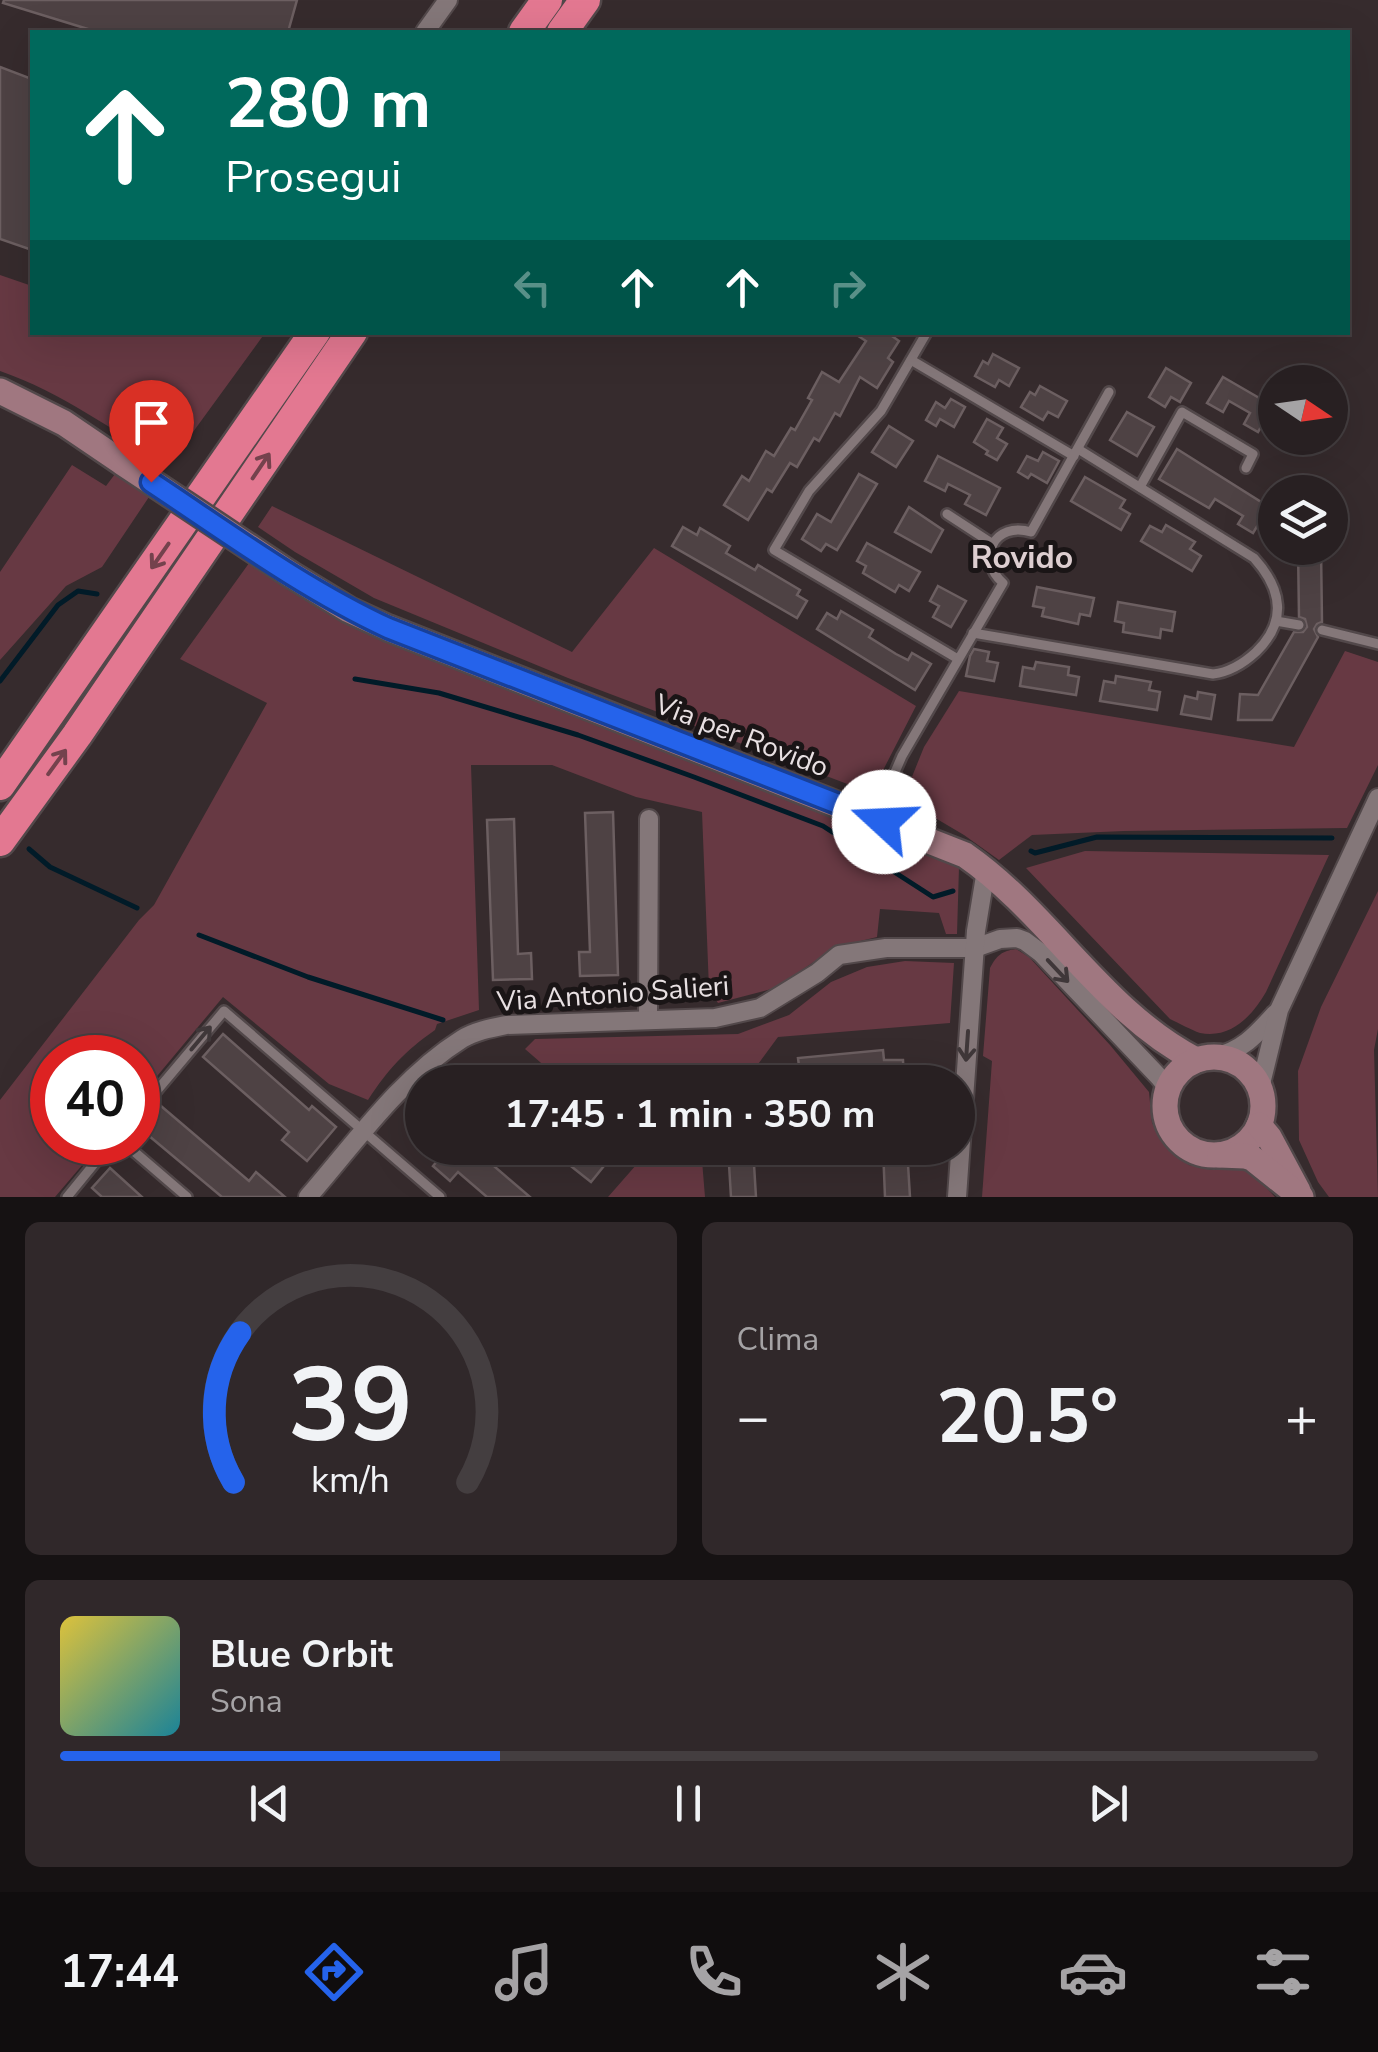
<!DOCTYPE html>
<html lang="it">
<head>
<meta charset="utf-8">
<style>
	:root { --surface:#282022; --page:#30282a; --text:#f1f3f6; --muted:#a5a3a5; --line:#443e40; --accent:#2563eb }
	body { margin:0; font-family:"Nunito Sans",sans-serif; background:var(--page); color:var(--text); height:100vh; display:flex; flex-direction:column; font-size:38px; white-space:nowrap }
	* { box-sizing:border-box; margin:0 }
	p { font-size:32px; color:var(--muted) }
	.icon { flex:none; width:55px; height:55px; fill:none; stroke:currentColor; stroke-width:2; stroke-linecap:round; stroke-linejoin:round }
	.map { position:relative; height:1197px; overflow:hidden }
	.drawer { display:flex; flex-direction:column; gap:25px; padding:25px; background:#161213; flex:1 }
	.drawer>* { flex:none }
	.top-card { position:absolute; left:30px; top:30px; width:1320px; height:305px; border-radius:0px; box-shadow:0 10px 40px #0002,0 0 0 2px var(--line); background:#00695c; color:#fff; overflow:hidden }
	.needle { width:65px; rotate:103deg }
	.controls { position:absolute; left:1258px; top:365px; display:grid; gap:20px }
	.controls a { display:grid; place-items:center; width:90px; height:90px; border-radius:50%; background:var(--surface); box-shadow:0 10px 40px #0002,0 0 0 2px var(--line); font-size:50px }
	.speed { position:absolute; left:30px; top:1035px; display:flex; gap:20px; font-size:50px; font-weight:700; text-align:center }
	.speed>* { display:grid; place-content:center; width:130px; height:130px; border-radius:50%; background:var(--surface); box-shadow:0 10px 40px #0002,0 0 0 2px var(--line); line-height:1 }
	.speed .limit { border:15px solid #d22; background:#fff; color:#111 }
	.pin { position:absolute; display:grid; place-items:center; width:85px; height:85px; color:#fff; margin:-102px -42px; border-radius:50% 50% 50% 0; rotate:-45deg; box-shadow:0 0 10px #0007 }
	.pin .icon { rotate:45deg }
	.me { position:absolute; width:110px; margin:-55px; rotate:290deg; stroke-linejoin:round; filter:drop-shadow(0 0 8px #0008) }
	.turn { display:flex; align-items:center; gap:35px; height:210px; padding:0 30px; font-size:45px }
	.turn .icon { width:130px; height:130px; stroke-width:2.5 }
	.turn b { display:block; font-size:70px; line-height:85px }
	.lanes { display:flex; align-items:center; height:95px; padding:0 30px; background:#0003; justify-content:center; gap:50px; direction:ltr }
	.lanes .off { opacity:.35 }
	.big { font-size:75px; font-weight:700; line-height:1.1 }
	.drawer .widget { flex:1; display:flex; flex-direction:column; justify-content:center; gap:15px; min-width:0; padding:0 35px; border-radius:15px; background:var(--page) }
	.drawer .dial { align-items:center; gap:0 }
	.dial svg { height:260px; overflow:visible; fill:none; stroke:var(--line); stroke-width:7; stroke-linecap:round; text-anchor:middle }
	.dial text { fill:var(--text); stroke:none }
	.song { display:flex; align-items:center; gap:30px }
	.cover { width:120px; height:120px; border-radius:15px; background:linear-gradient(135deg,hsl(50 70% 55%),hsl(190 70% 35%)) }
	.played { height:10px; border-radius:5px; background:linear-gradient(90deg,var(--accent) 35%,var(--line) 35%) }
	.keys { display:flex; justify-content:space-around; direction:ltr }
	.heat { display:flex; justify-content:space-between; align-items:center; font-size:55px; direction:ltr }
	.drawer .tiles { flex:1; display:grid; gap:25px; grid-template-columns:1fr 1fr }
	.widget:last-child { grid-column:span 2 }
	.trip { position:absolute; left:405px; top:1065px; width:570px; height:100px; border-radius:50px; background:var(--surface); box-shadow:0 10px 40px #0002,0 0 0 2px var(--line); font-weight:700; line-height:100px; text-align:center }
	.tabs { display:flex; height:160px; justify-content:space-around; align-items:center; background:#100d0e; color:var(--muted) }
	.tabs .icon { width:70px; height:70px }
	.tabs .selected { color:var(--accent) }
	.tabs b { font-size:45px; color:var(--text) }
	.map>svg:first-child { display:block }
	.green { fill:#673943 }
	.lines { fill:none; stroke-linecap:round; stroke-linejoin:round }
	.stream { stroke:#011b28; stroke-width:5 }
	.building { fill:#4e4244; stroke:#6c5f61; stroke-width:2.5 }
	.lane-casing { stroke:#52484a; stroke-width:14 }
	.street-casing { stroke:#52484a; stroke-width:22 }
	.secondary-casing { stroke:#52484a; stroke-width:30 }
	.highway-casing { stroke:#52484a; stroke-width:35 }
	.lane { stroke:#847779; stroke-width:9 }
	.street { stroke:#847779; stroke-width:18 }
	.secondary { stroke:#a07780; stroke-width:25 }
	.highway { stroke:#e37891; stroke-width:30 }
	.secondary-bridge-casing { stroke:#52484a; stroke-width:30; stroke-linecap:butt }
	.secondary-bridge { stroke:#a07780; stroke-width:25 }
	.oneway { stroke:#74424d }
	.oneway2 { stroke:#3f3739 }
	.route-casing { stroke:#184099; stroke-width:25 }
	.route { stroke:#2563eb; stroke-width:18 }
	.labels { text-anchor:middle; stroke-width:10; stroke-linejoin:round; paint-order:stroke }
	.street-label { font-size:28px; fill:#e8e0e2; stroke:#1a1516 }
	.quarter-label { font-size:32px; font-weight:bold; fill:#ddced0; stroke:#1a1516 }
</style>
</head>
<body>
<div class="map">
<svg width="1378" height="1197" viewBox="0 0 1378 1197">
	<rect width="100%" height="100%" fill="#362b2d"/>
	<g class="green">
		<path d="M 0,275 L 32,286 L 32,332 L 265,333 L 169,465 C 114,431 61,392 0,371 Z"/>
		<path d="M 72,465 L 106,486 L 118,470 L 151,494 L 102,567 L 66,586 L 0,660 L 0,572 Z"/>
		<path d="M 272,506 L 572,652 L 654,548 L 916,706 L 877,782 L 850,785 L 568,678 L 374,598 L 295,552 L 258,527 Z"/>
		<path d="M 252,559 L 959,867 L 957,934 L 946,934 L 939,913 L 880,909 L 877,937 L 836,947 L 775,988 L 718,1003 L 709,989 L 702,812 L 636,797 L 552,765 L 471,765 L 479,1010 L 437,1024 L 435,1030 C 405,1051 388,1069 368,1100 L 329,1084 L 223,997 L 138,1099 L 138,1058 L 52,1058 L 52,1142 L 101,1143 L 55,1197 L 0,1197 L 0,1100 L 139,920 L 154,905 L 267,703 L 180,659 Z"/>
		<path d="M 1345,651 L 1378,662 L 1378,765 L 1347,828 L 1124,831 L 1032,835 L 999,860 L 964,835 L 903,799 L 924,747 L 959,691 L 1294,747 Z"/>
		<path d="M 1085,851 L 1329,855 L 1266,992 C 1252,1016 1231,1039 1200,1033 C 1191,1030 1179,1023 1170,1019 L 1026,868 Z"/>
		<path d="M 1378,891 L 1378,1029 L 1374,1050 L 1378,1197 L 1329,1197 L 1318,1182 L 1299,1140 L 1298,1071 L 1321,1007 Z"/>
		<path d="M 1016,949 L 1029,957 L 1110,1045 L 1149,1092 L 1152,1123 L 1167,1148 L 1189,1165 L 1212,1170 L 1240,1164 L 1246,1166 L 1275,1197 L 982,1197 L 992,1061 L 983,1056 L 990,968 C 997,955 1002,951 1016,949 Z"/>
		<path d="M 905,961 L 954,963 L 950,1023 L 778,1037 L 745,1082 L 563,1082 L 525,1049 L 535,1039 L 738,1034 L 789,1015 L 831,982 L 867,967 Z"/>
		<path d="M 635,1148 L 701,1148 L 705,1197 L 608,1197 L 644,1156 Z"/>
	</g>
	<g class="lines">
		<g class="stream">
			<path d="M 355,679 L 439,693 L 578,735 L 694,777 L 823,826 L 933,897 L 953,891"/>
			<path d="M 0,681 L 58,605 L 78,591 L 97,594"/>
			<path d="M 29,849 L 50,867 L 137,908"/>
			<path d="M 1031,851 L 1035,853 L 1097,837 L 1332,838"/>
			<path d="M 199,935 L 308,977 L 443,1020"/>
		</g>
	</g>
	<g class="building">
		<path d="M 4,0 L 297,0 L 288,32 L 91,32 L 91,30 L 3,3 Z"/>
		<path d="M 0,67 L 32,79 L 32,250 L 0,239 Z"/>
		<path d="M 852,332 L 895,332 L 892,336 L 899,341 L 888,358 L 893,362 L 877,388 L 860,377 L 840,416 L 835,413 L 819,441 L 814,438 L 797,467 L 790,463 L 772,492 L 767,489 L 748,520 L 724,505 L 742,476 L 749,481 L 766,451 L 774,456 L 791,428 L 795,430 L 812,400 L 808,398 L 822,372 L 839,382 L 866,341 Z"/>
		<path d="M 993,354 L 1019,368 L 1009,386 L 999,380 L 995,387 L 975,376 L 983,361 L 988,364 Z"/>
		<path d="M 1166,368 L 1191,383 L 1180,402 L 1171,397 L 1165,407 L 1149,397 Z"/>
		<path d="M 1223,377 L 1273,406 L 1258,432 L 1244,424 L 1250,413 L 1229,401 L 1223,412 L 1207,403 Z"/>
		<path d="M 1040,386 L 1067,401 L 1058,417 L 1048,412 L 1043,420 L 1021,407 L 1030,392 L 1035,395 Z"/>
		<path d="M 951,399 L 965,407 L 954,427 L 940,419 L 936,426 L 926,420 L 936,402 L 945,408 Z"/>
		<path d="M 1127,412 L 1154,427 L 1137,456 L 1110,440 Z"/>
		<path d="M 987,419 L 1003,428 L 997,438 L 1007,444 L 997,460 L 986,454 L 988,451 L 974,442 Z"/>
		<path d="M 889,426 L 913,441 L 896,467 L 872,452 Z"/>
		<path d="M 1177,449 L 1269,507 L 1253,533 L 1238,524 L 1243,516 L 1215,499 L 1209,508 L 1159,479 Z"/>
		<path d="M 1043,452 L 1059,461 L 1047,483 L 1031,474 L 1028,478 L 1018,472 L 1027,456 L 1038,461 Z"/>
		<path d="M 938,456 L 1000,488 L 986,515 L 965,504 L 970,495 L 948,484 L 945,491 L 925,481 Z"/>
		<path d="M 859,474 L 877,484 L 837,550 L 826,544 L 821,551 L 802,539 L 817,514 L 831,522 Z"/>
		<path d="M 1085,477 L 1125,500 L 1120,508 L 1130,514 L 1121,530 L 1071,501 Z"/>
		<path d="M 909,507 L 943,530 L 931,552 L 895,532 Z"/>
		<path d="M 1166,525 L 1195,542 L 1190,549 L 1201,556 L 1192,571 L 1141,541 L 1150,526 L 1162,532 Z"/>
		<path d="M 683,527 L 697,535 L 700,528 L 730,546 L 726,553 L 755,570 L 758,565 L 800,590 L 797,595 L 807,601 L 797,618 L 672,546 Z"/>
		<path d="M 867,543 L 920,572 L 909,591 L 899,585 L 895,592 L 863,573 L 866,566 L 857,561 Z"/>
		<path d="M 1298,548 L 1321,548 L 1322,622 L 1317,624 L 1314,629 L 1318,637 L 1272,720 L 1238,720 L 1240,694 L 1258,695 L 1294,632 L 1303,632 L 1307,627 L 1305,619 L 1299,617 Z"/>
		<path d="M 938,586 L 966,601 L 951,627 L 933,617 L 939,606 L 930,601 Z"/>
		<path d="M 1037,587 L 1094,598 L 1090,616 L 1080,614 L 1078,624 L 1042,616 L 1044,608 L 1033,606 Z"/>
		<path d="M 1118,602 L 1175,612 L 1172,631 L 1161,629 L 1160,638 L 1123,632 L 1124,623 L 1115,621 Z"/>
		<path d="M 841,611 L 873,630 L 869,637 L 896,654 L 908,660 L 912,653 L 931,664 L 915,690 L 817,629 L 827,613 L 837,619 Z"/>
		<path d="M 974,649 L 989,652 L 987,661 L 998,663 L 994,681 L 966,676 L 970,656 Z"/>
		<path d="M 1036,662 L 1069,667 L 1068,675 L 1079,677 L 1076,695 L 1020,686 L 1023,667 L 1034,669 Z"/>
		<path d="M 1116,676 L 1151,682 L 1149,690 L 1160,692 L 1157,710 L 1100,701 L 1104,681 L 1115,683 Z"/>
		<path d="M 1198,692 L 1215,695 L 1211,719 L 1181,714 L 1185,696 L 1197,699 Z"/>
		<path d="M 613,812 L 618,975 L 580,976 L 579,952 L 590,952 L 585,813 Z"/>
		<path d="M 514,819 L 518,954 L 531,953 L 532,979 L 493,980 L 487,820 Z"/>
		<path d="M 223,1034 L 309,1110 L 312,1106 L 336,1127 L 307,1161 L 282,1140 L 289,1132 L 203,1057 Z"/>
		<path d="M 883,1050 L 884,1060 L 903,1060 L 904,1082 L 879,1082 L 879,1076 L 801,1082 L 798,1058 Z"/>
		<path d="M 161,1106 L 249,1181 L 256,1172 L 285,1197 L 222,1197 L 142,1130 Z"/>
		<path d="M 448,1148 L 473,1148 L 530,1197 L 487,1197 L 458,1172 L 450,1181 L 433,1166 Z"/>
		<path d="M 548,1148 L 601,1148 L 612,1156 L 591,1182 Z"/>
		<path d="M 728,1148 L 753,1148 L 756,1197 L 731,1197 Z"/>
		<path d="M 883,1148 L 907,1148 L 910,1197 L 885,1197 Z"/>
		<path d="M 110,1168 L 142,1197 L 102,1197 L 92,1188 Z"/>
	</g>
	<g class="lines">
		<g class="lane-casing">
			<g id="lane">
				<path d="M 927,332 L 881,411 L 809,491 L 774,550 L 958,659"/>
				<path d="M 911,360 L 1074,456"/>
				<path d="M 1140,487 L 1182,412 L 1253,454 L 1246,468"/>
				<path d="M 947,514 L 993,544"/>
				<path d="M 1276,621 L 1299,625"/>
				<path d="M 1322,630 L 1378,644"/>
				<path d="M 973,633 L 1213,674 C 1230,672 1243,664 1256,652 C 1288,621 1282,589 1254,558 L 1078,449"/>
				<path d="M 885,819 L 892,779 L 902,756 L 1003,583 C 975,558 995,521 1031,532 L 1109,392"/>
				<path d="M 138,1113 L 224,1011 L 440,1197"/>
				<path d="M 123,1142 L 187,1197"/>
				<path d="M 67,1197 L 112,1142"/>
			</g>
		</g>
		<g class="street-casing">
			<g id="street">
				<path d="M 425,32 L 448,0"/>
				<path d="M 648,1019 L 649,819"/>
				<path d="M 1214,1057 C 1242,1051 1256,1035 1275,1014"/>
				<path d="M 1260,1088 L 1279,1010 L 1378,798"/>
				<path d="M 308,1197 C 355,1143 400,1078 462,1039 C 475,1031 491,1028 506,1025 L 715,1018 L 760,1008 L 817,973 L 839,955 L 886,948 L 975,948 L 1000,939 L 1017,938 L 1025,941 L 1041,953 L 1159,1077 L 1168,1088"/>
				<path d="M 957,1197 L 976,931 L 986,870"/>
			</g>
		</g>
		<g class="secondary-casing">
			<g id="secondary">
				<path d="M 0,391 L 64,423 L 123,463"/>
				<path d="M 290,574 L 349,610 L 388,628 L 965,855 C 1050,914 1103,1012 1196,1060"/>
				<circle cx="1214" cy="1106" r="49"/>
				<path d="M 1259,1125 L 1269,1137 L 1298,1191"/>
				<path d="M 1220,1155 L 1245,1156 L 1252,1158 L 1301,1197"/>
			</g>
		</g>
		<g class="highway-casing">
			<g id="highway">
				<path d="M 524,32 L 547,0"/>
				<path d="M 562,32 L 585,0"/>
				<path d="M 0,785 L 315,332"/>
				<path d="M 0,841 L 77,735 L 352,332"/>
			</g>
		</g>
		<use href="#lane" class="lane"/>
		<use href="#street" class="street"/>
		<use href="#secondary" class="secondary"/>
		<use href="#highway" class="highway"/>
		<g class="secondary-bridge-casing">
			<path id="secondary-bridge" d="M 123,463 L 290,574"/>
		</g>
		<use href="#secondary-bridge" class="secondary-bridge"/>
	</g>
	<defs><path id="oneway-shaft" d="M-6 0H5M1.5-3L5.5 0L1.5 3" fill="none" stroke-width="1.6" stroke-linecap="round" stroke-linejoin="round" transform="scale(2.5)"/></defs>
	<g class="oneway">
		<use href="#oneway-shaft" transform="translate(261 466) rotate(-56)"/>
		<use href="#oneway-shaft" transform="translate(160 556) rotate(125)"/>
		<use href="#oneway-shaft" transform="translate(57 762) rotate(-54)"/>
	</g>
	<g class="oneway2">
		<use href="#oneway-shaft" transform="translate(1058 971) rotate(47)"/>
		<use href="#oneway-shaft" transform="translate(201 1038) rotate(-50)"/>
		<use href="#oneway-shaft" transform="translate(967 1046) rotate(94)"/>
	</g>
	<g class="lines">
		<g class="route-casing">
			<path id="route" d="M 151,482 C 228,533 304,589 388,628 L 884,822"/>
		</g>
		<use href="#route" class="route"/>
	</g>
	<g class="labels">
		<g class="street-label">
			<text transform="translate(742 735) rotate(21)" y="10">Via per Rovido</text>
			<text transform="translate(613 993) rotate(-4)" y="10">Via Antonio Salieri</text>
		</g>
		<g class="quarter-label">
			<text x="1022" y="568">Rovido</text>
		</g>
	</g>
</svg>
<div class="controls">
<a><svg class="needle" viewBox="-14 -14 28 28"><path d="M0-13l5 13h-10z" fill="#e53935"/><path d="M0 13l5-13h-10z" fill="#a5a3a5"/></svg></a>
<a><svg class="icon" aria-label="layers" viewBox="0 0 24 24"><path d="M12 4l9 5-9 5-9-5zM3 14l9 5 9-5"/></svg></a>
</div>
<div class="speed"><div class="limit">40</div></div>
<div class="pin" style="left:151px;top:482px;background:#d93025"><svg class="icon" aria-label="arrive" viewBox="0 0 24 24"><path d="M6 21V4h12l-3 4 3 4H6"/></svg></div>
<svg class="me" style="left:884px;top:822px" viewBox="-20 -20 40 40"><circle r="19" fill="#fff"/><path d="M0-13L10 11 0 6-10 11z" fill="#2563eb"/></svg>
<div class="trip">17:45 · 1 min · 350 m</div>
<div class="top-card">
<div class="turn"><svg class="icon" aria-label="ahead" viewBox="0 0 24 24"><path d="M12 20V5M6 11l6-6 6 6"/></svg><div><b>280 m</b>Prosegui</div></div>
<div class="lanes"><svg class="icon off" aria-label="left" viewBox="0 0 24 24"><path d="M17 20v-9H6M10 6l-5 5 5 5"/></svg><svg class="icon" aria-label="ahead" viewBox="0 0 24 24"><path d="M12 20V5M6 11l6-6 6 6"/></svg><svg class="icon" aria-label="ahead" viewBox="0 0 24 24"><path d="M12 20V5M6 11l6-6 6 6"/></svg><svg class="icon off" aria-label="right" viewBox="0 0 24 24"><path d="M7 20v-9h11M14 6l5 5-5 5"/></svg></div>
</div>
</div>
<section class="drawer">
<div class="tiles">
<div class="widget dial"><svg viewBox="0 0 100 80">
<path d="M14 69A42 42 0 1 1 86 69"/>
<path d="M14 69A42 42 0 0 1 16 23" stroke="#2563eb"/>
<text x="50" y="56" font-size="32" font-weight="700">39</text>
<text x="50" y="72" font-size="11">km/h</text>
</svg></div>
<div class="widget"><p>Clima</p>
<div class="heat"><a>−</a><b class="big">20.5°</b><a>+</a></div>
</div>
<div class="widget">
<div class="song"><i class="cover"></i><div><b>Blue Orbit</b><p>Sona</p></div></div>
<div class="played"></div>
<div class="keys"><svg class="icon" aria-label="previous" viewBox="0 0 24 24"><path d="M18 5L8 12l10 7zM5 5v14"/></svg><svg class="icon" aria-label="pause" viewBox="0 0 24 24"><path d="M8 5v14M16 5v14"/></svg><svg class="icon" aria-label="next" viewBox="0 0 24 24"><path d="M6 5l10 7-10 7zM19 5v14"/></svg></div>
</div>
</div>
</section>
<nav class="tabs">
<b>17:44</b>
<svg class="icon selected" aria-label="directions" viewBox="0 0 24 24"><path d="M12 3l9 9-9 9-9-9zM9 14v-3h6M13 9l2 2-2 2"/></svg>
<svg class="icon" aria-label="music" viewBox="0 0 24 24"><path d="M9 18V5l10-2v13"/><circle cx="6" cy="18" r="3"/><circle cx="16" cy="16" r="3"/></svg>
<svg class="icon" aria-label="phone" viewBox="0 0 24 24"><path d="M5 4h4l2 5-3 2q2 4 5 5l2-3 5 2v4C11 20 4 13 5 4z"/></svg>
<svg class="icon" aria-label="climate" viewBox="0 0 24 24"><path d="M12 3v18M4 7l16 10M4 17L20 7"/></svg>
<svg class="icon" aria-label="car" viewBox="0 0 24 24"><path d="M5 17H2v-5l4-1 3-4h7l3 4 3 1v5h-3M9 17h6M6 11h13"/><circle cx="7" cy="17" r="2"/><circle cx="17" cy="17" r="2"/></svg>
<svg class="icon" aria-label="filters" viewBox="0 0 24 24"><path d="M4 7h16M4 17h16"/><circle cx="9" cy="7" r="2"/><circle cx="15" cy="17" r="2"/></svg>
</nav>
</body>
</html>
